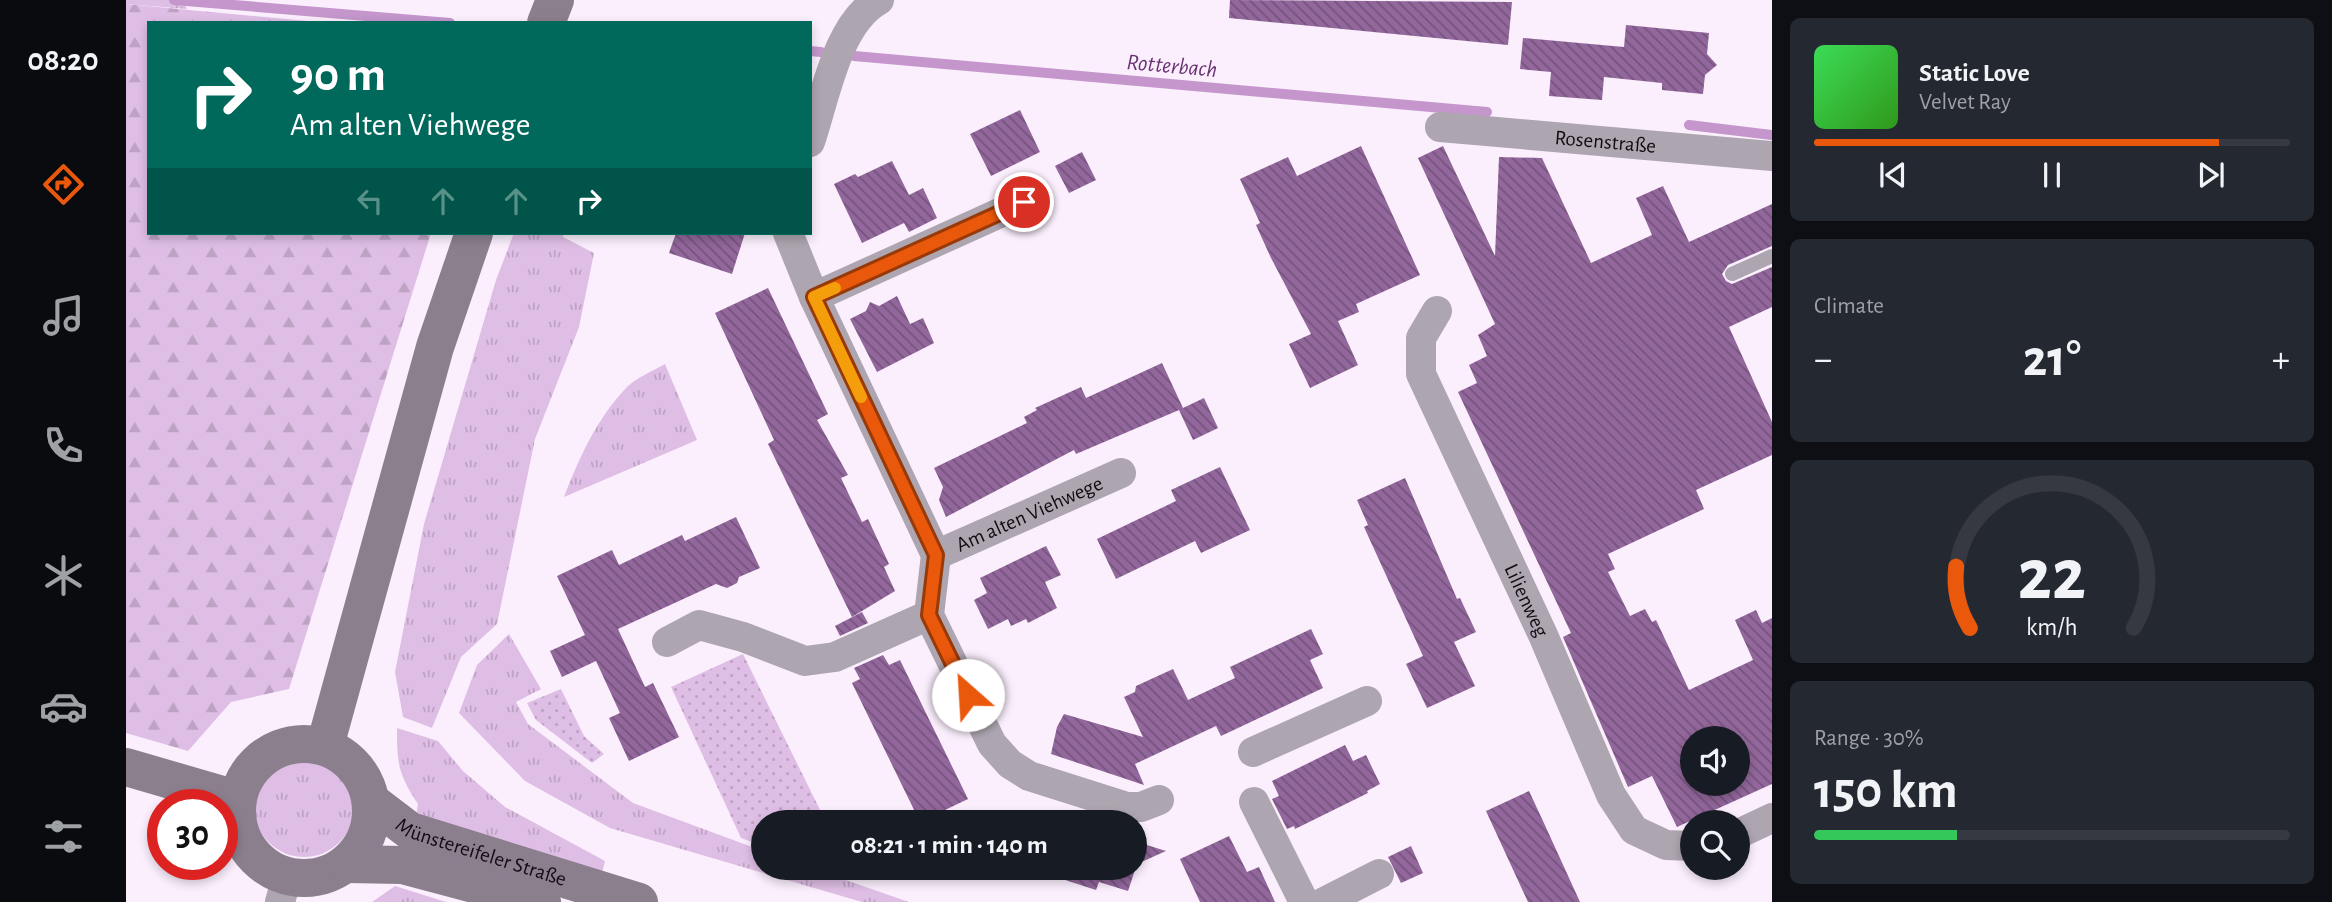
<!DOCTYPE html>
<html lang="en">
<head>
<meta charset="utf-8">
<style>
	:root { --surface:#171b24; --page:#242831; --text:#f1f3f6; --muted:#9ea1a6; --line:#363941; --accent:#ea580c }
	body { margin:0; font-family:"Alegreya Sans",sans-serif; background:var(--page); color:var(--text); height:100vh; display:flex; flex-direction:column; font-size:26px; white-space:nowrap }
	* { box-sizing:border-box; margin:0 }
	p { font-size:23px; color:var(--muted) }
	.icon { flex:none; width:38px; height:38px; fill:none; stroke:currentColor; stroke-width:2; stroke-linecap:round; stroke-linejoin:round }
	.map { position:relative; flex:1; overflow:hidden }
	.drawer { display:flex; flex-direction:column; gap:18px; padding:18px; background:#0d0f14; width:560px }
	.drawer>* { flex:none }
	.hud { position:absolute; left:21px; top:21px; width:665px; height:214px; border-radius:0px; box-shadow:0 4px 10px #0003; background:#00695c; color:#fff; overflow:hidden }
	.controls { position:absolute; left:1554px; top:726px; display:grid; gap:14px }
	.controls a { display:grid; place-items:center; width:70px; height:70px; border-radius:50%; background:var(--surface); box-shadow:0 4px 10px #0003; font-size:35px }
	.speed { position:absolute; left:21px; top:789px; display:flex; gap:14px; font-size:35px; font-weight:700; text-align:center }
	.speed>* { display:grid; place-content:center; width:91px; height:91px; border-radius:50%; background:var(--surface); box-shadow:0 4px 10px #0003; line-height:1 }
	.speed .limit { border:10px solid #d22; background:#fff; color:#111 }
	.pin { position:absolute; display:grid; place-items:center; width:60px; height:60px; color:#fff; margin:-30px; border:4px solid #fff; border-radius:50%; box-shadow:0 2px 7px #0007 }
	.me { position:absolute; width:77px; margin:-38px; rotate:334deg; stroke-linejoin:round; filter:drop-shadow(0 0 5px #0008) }
	.turn { display:flex; align-items:center; gap:24px; height:147px; padding:0 28px; font-size:32px }
	.turn .icon { width:91px; height:91px; stroke-width:2.5 }
	.turn b { display:block; font-size:49px; line-height:60px }
	.lanes { display:flex; align-items:center; height:66px; padding:0 28px; background:#0003; justify-content:center; gap:35px; direction:ltr }
	.lanes .off { opacity:.35 }
	.big { font-size:52px; font-weight:600; line-height:1.1 }
	.drawer .widget { flex:1; display:flex; flex-direction:column; justify-content:center; gap:10px; min-width:0; padding:0 24px; border-radius:10px; background:var(--page) }
	.drawer .dial { align-items:center; gap:0 }
	.dial svg { height:182px; overflow:visible; fill:none; stroke:var(--line); stroke-width:7; stroke-linecap:round; text-anchor:middle }
	.dial text { fill:var(--text); stroke:none }
	.song { display:flex; align-items:center; gap:21px }
	.cover { width:84px; height:84px; border-radius:10px; background:linear-gradient(135deg,hsl(130 70% 55%),hsl(110 70% 35%)) }
	.played { height:7px; border-radius:4px; background:linear-gradient(90deg,var(--accent) 85%,var(--line) 85%) }
	.keys { display:flex; justify-content:space-around; direction:ltr }
	.heat { display:flex; justify-content:space-between; align-items:center; font-size:38px; direction:ltr }
	.charge { height:10px; border-radius:5px; background:linear-gradient(90deg,#34c759 30%,var(--line) 0) }
	.trip { position:absolute; left:625px; top:810px; width:396px; height:70px; border-radius:35px; background:var(--surface); box-shadow:0 4px 10px #0003; font-weight:600; line-height:70px; text-align:center }
	main { display:flex; flex:1; min-height:0 }
	.tabs { display:flex; flex-direction:column; width:126px; justify-content:space-around; align-items:center; background:#090b0e; color:var(--muted) }
	.tabs .icon { width:49px; height:49px }
	.tabs .on { color:var(--accent) }
	.tabs b { font-size:32px; color:var(--text) }
	.map>svg:first-child { display:block }
	.grass { fill:url(#grass-tufts) }
	.forest { fill:url(#forest-firs) }
	.garden { fill:url(#garden-dots) }
	.lines { fill:none; stroke-linecap:round; stroke-linejoin:round }
	.stream { stroke:#c496cc; stroke-width:10 }
	.building { fill:url(#building-back-hatch); fill-rule:evenodd }
	.service { stroke:#ada5af; stroke-width:14 }
	.minor { stroke:#ada5af; stroke-width:30 }
	.secondary { stroke:#8b7f8e; stroke-width:38 }
	.route-casing { stroke:#983908; stroke-width:18 }
	.route { stroke:#ea580c; stroke-width:12 }
	.slow { stroke:#f59e0b; stroke-width:12 }
	.labels { text-anchor:middle; stroke-width:6; stroke-linejoin:round; paint-order:stroke }
	.street-label { font-size:21px; fill:#120b13; stroke:#fbeffd }
	.water-label { font-size:23px; font-style:italic; fill:#683173; stroke:#fbeffd }
</style>
</head>
<body>
<main>
<nav class="tabs">
<b>08:20</b>
<svg class="icon on" aria-label="directions" viewBox="0 0 24 24"><path d="M12 3l9 9-9 9-9-9zM9 14v-3h6M13 9l2 2-2 2"/></svg>
<svg class="icon" aria-label="music" viewBox="0 0 24 24"><path d="M9 18V5l10-2v13"/><circle cx="6" cy="18" r="3"/><circle cx="16" cy="16" r="3"/></svg>
<svg class="icon" aria-label="phone" viewBox="0 0 24 24"><path d="M5 4h4l2 5-3 2q2 4 5 5l2-3 5 2v4C11 20 4 13 5 4z"/></svg>
<svg class="icon" aria-label="climate" viewBox="0 0 24 24"><path d="M12 3v18M4 7l16 10M4 17L20 7"/></svg>
<svg class="icon" aria-label="car" viewBox="0 0 24 24"><path d="M5 17H2v-5l4-1 3-4h7l3 4 3 1v5h-3M9 17h6M6 11h13"/><circle cx="7" cy="17" r="2"/><circle cx="17" cy="17" r="2"/></svg>
<svg class="icon" aria-label="filters" viewBox="0 0 24 24"><path d="M4 7h16M4 17h16"/><circle cx="9" cy="7" r="2"/><circle cx="15" cy="17" r="2"/></svg>
</nav>
<div class="map">
<svg width="1646" height="902" viewBox="0 0 1646 902">
	<defs>
		<pattern id="grass-tufts" width="24" height="20" patternUnits="userSpaceOnUse" patternTransform="scale(1.75)"><rect width="24" height="20" fill="#dfbee5"/><path d="M3 7l-1-3M5 7V3M7 7l1-3M15 17l-1-3M17 17v-4M19 17l1-3" fill="none" stroke="#bea2c4"/></pattern>
		<pattern id="forest-firs" width="22" height="20" patternUnits="userSpaceOnUse" patternTransform="scale(1.75)"><rect width="22" height="20" fill="#dfbee5"/><path d="M5 1l3.5 6h-7zM16 11l3.5 6h-7z" fill="#bea2c4"/></pattern>
		<pattern id="garden-dots" width="8" height="8" patternUnits="userSpaceOnUse" patternTransform="scale(1.75)"><rect width="8" height="8" fill="#dfbee5"/><path d="M2 2h.1M6 6h.1" fill="none" stroke="#bea2c4" stroke-width="1.8" stroke-linecap="round"/></pattern>
		<pattern id="building-back-hatch" width="6" height="6" patternUnits="userSpaceOnUse" patternTransform="scale(1.75)"><rect width="6" height="6" fill="#92679b"/><path d="M-1 5l2 2M0 0l6 6M5-1l2 2" fill="none" stroke="#76537d"/></pattern>
	</defs>
	<rect width="100%" height="100%" fill="#fbeffd"/>
	<g class="grass">
		<path d="M 0,0 L 57,0 L 61,9 L 0,4 Z"/>
		<path d="M 388,233 L 438,233 L 437,237 L 468,253 L 453,327 L 409,439 L 371,624 L 335,657 L 306,728 L 277,717 L 269,672 L 298,524 L 370,280 Z"/>
		<path d="M 539,364 L 571,440 L 438,497 C 453,458 471,418 501,387 C 511,377 527,371 539,364 Z"/>
		<path d="M 383,634 L 415,689 L 390,702 L 402,724 L 507,803 L 637,851 L 637,868 L 685,868 L 783,902 L 736,902 L 484,828 L 399,781 L 333,713 L 351,665 Z"/>
		<path d="M 271,728 L 312,741 L 337,771 L 379,807 L 479,861 L 474,882 L 288,829 L 292,804 C 272,774 271,763 271,728 Z"/>
		<circle cx="178" cy="807" r="50"/>
		<path d="M 269,886 L 320,902 L 246,902 Z"/>
	</g>
	<path class="forest" d="M 0,4 L 203,23 L 23,23 L 23,233 L 305,233 L 163,689 L 105,702 L 62,751 L 0,733 Z"/>
	<g class="garden">
		<path d="M 617,654 L 700,822 L 637,822 L 637,846 L 615,838 L 545,687 Z"/>
		<path d="M 435,689 L 458,736 L 478,754 L 466,763 L 410,720 L 401,703 Z"/>
	</g>
	<g class="lines">
		<g class="stream">
			<path d="M 48,0 L 324,23"/>
			<path d="M 684,51 L 695,52"/>
			<path d="M 728,56 L 1361,112"/>
			<path d="M 1563,125 L 1646,135"/>
		</g>
	</g>
	<g class="building">
		<path d="M 1104,0 L 1386,2 L 1382,45 L 1103,18 Z"/>
		<path d="M 1500,25 L 1583,33 L 1581,54 L 1591,65 L 1579,75 L 1577,94 L 1536,90 L 1536,83 L 1478,77 L 1476,100 L 1423,96 L 1425,72 L 1394,69 L 1397,38 L 1498,47 Z"/>
		<path d="M 894,110 L 914,152 L 865,176 L 844,134 Z"/>
		<path d="M 1235,146 L 1294,275 L 1230,304 L 1233,312 L 1212,321 L 1232,365 L 1184,388 L 1163,344 L 1185,334 L 1145,258 L 1130,225 L 1134,223 L 1114,179 L 1162,157 L 1171,176 Z"/>
		<path d="M 1317,146 L 1369,256 L 1373,157 L 1416,158 L 1465,263 L 1526,235 L 1510,198 L 1537,186 L 1563,242 L 1646,204 L 1646,246 L 1602,265 L 1596,274 L 1600,281 L 1606,284 L 1646,267 L 1646,307 L 1603,327 L 1646,422 L 1646,455 L 1570,490 L 1578,509 L 1482,554 L 1489,569 L 1482,572 L 1504,616 L 1519,609 L 1526,622 L 1530,620 L 1563,690 L 1627,660 L 1609,620 L 1630,610 L 1636,623 L 1646,618 L 1646,784 L 1551,827 L 1526,776 L 1502,787 L 1437,637 L 1445,633 L 1332,392 L 1351,383 L 1343,365 L 1361,356 L 1352,335 L 1369,324 L 1292,158 ZM 1566,738 L 1612,738 L 1612,784 L 1566,784 Z"/>
		<path d="M 956,152 L 970,180 L 943,193 L 929,166 Z"/>
		<path d="M 766,161 L 783,195 L 797,188 L 811,218 L 783,232 L 778,223 L 736,243 L 708,184 L 729,174 L 732,177 Z"/>
		<path d="M 550,233 L 619,233 L 606,274 L 543,253 Z"/>
		<path d="M 642,288 L 702,414 L 691,420 L 722,475 L 715,478 L 736,522 L 742,519 L 763,564 L 758,567 L 769,591 L 726,617 L 642,444 L 648,440 L 589,313 Z"/>
		<path d="M 771,296 L 784,324 L 797,318 L 808,343 L 751,372 L 724,319 L 740,311 L 744,302 L 753,306 Z"/>
		<path d="M 1036,363 L 1057,408 L 1078,398 L 1092,428 L 1067,440 L 1053,410 L 950,454 L 948,450 L 820,517 L 813,500 L 817,487 L 808,468 L 901,423 L 898,417 L 911,410 L 909,408 L 955,387 L 960,398 Z"/>
		<path d="M 1094,467 L 1124,530 L 1075,553 L 1069,541 L 990,579 L 971,539 L 1050,501 L 1045,490 Z"/>
		<path d="M 1279,478 L 1331,599 L 1334,598 L 1350,632 L 1328,642 L 1349,686 L 1301,708 L 1280,664 L 1297,656 L 1238,527 L 1242,525 L 1231,500 Z"/>
		<path d="M 610,517 L 634,568 L 613,577 L 611,583 L 601,588 L 590,584 L 492,629 L 519,687 L 527,683 L 553,737 L 503,761 L 483,718 L 494,713 L 470,661 L 436,677 L 424,651 L 459,635 L 431,576 L 486,550 L 493,565 L 556,535 L 559,541 Z"/>
		<path d="M 920,546 L 935,575 L 919,582 L 931,608 L 902,623 L 900,619 L 885,626 L 882,619 L 862,629 L 848,600 L 861,593 L 854,578 Z"/>
		<path d="M 736,612 L 742,623 L 714,636 L 709,626 Z"/>
		<path d="M 1185,629 L 1197,654 L 1184,660 L 1197,688 L 1095,736 L 1090,726 L 1009,764 L 1018,785 L 925,754 L 931,727 L 938,714 L 1017,737 L 998,697 L 1009,692 L 1010,686 L 1047,669 L 1062,700 L 1109,678 L 1104,667 Z"/>
		<path d="M 757,655 L 763,665 L 774,660 L 842,799 L 794,822 L 726,683 L 734,679 L 728,668 Z"/>
		<path d="M 1219,745 L 1227,761 L 1240,755 L 1254,784 L 1241,791 L 1242,793 L 1169,829 L 1168,826 L 1161,829 L 1146,799 L 1153,796 L 1146,781 Z"/>
		<path d="M 1403,791 L 1417,821 L 1454,902 L 1402,902 L 1360,811 Z"/>
		<path d="M 1103,836 L 1121,872 L 1133,867 L 1149,902 L 1074,902 L 1054,859 Z"/>
		<path d="M 1008,841 L 1040,851 L 1011,864 L 1002,891 L 973,882 L 970,890 L 933,878 L 936,868 L 1008,868 Z"/>
		<path d="M 1285,846 L 1297,873 L 1275,883 L 1262,857 Z"/>
	</g>
	<g class="lines">
		<path class="service" d="M 1606,274 L 1646,256"/>
		<g class="minor">
			<path id="s1" d="M 1314,127 L 1646,156"/>
			<path d="M 684,142 C 699,98 711,23 753,0"/>
			<path d="M 662,233 L 688,297 L 810,555 L 803,615 L 866,744 L 884,764 L 903,776 L 1001,807 L 1015,807 L 1033,800"/>
			<path d="M 688,297 L 898,202"/>
			<path id="s2" d="M 1311,311 L 1295,338 L 1295,374 L 1417,635 L 1485,795 L 1508,830 L 1540,845 L 1566,846"/>
			<path id="s3" d="M 810,555 L 995,473"/>
			<path d="M 541,642 L 573,625 L 617,637 L 679,661 L 709,657 L 803,615"/>
			<path d="M 1127,752 L 1241,701"/>
			<path d="M 1128,802 L 1178,902"/>
			<path d="M 1612,834 L 1646,818"/>
			<path d="M 154,902 L 161,877"/>
			<path d="M 1198,902 L 1253,874"/>
		</g>
		<g class="secondary">
			<path d="M 420,23 L 429,0"/>
			<circle cx="178" cy="811" r="67"/>
			<path d="M 199,746 L 309,347 L 348,233"/>
			<path d="M 0,767 L 110,799"/>
			<path id="s4" d="M 246,802 L 284,831 L 513,902"/>
			<path d="M 221,864 L 276,865 L 416,902"/>
		</g>
	</g>
	<g class="lines">
		<g class="route-casing">
			<path id="route" d="M 842,695 L 803,615 L 810,555 L 688,297 L 898,202"/>
		</g>
		<use href="#route" class="route"/>
		<path class="slow" d="M 709,288 L 688,297 L 735,397"/>
	</g>
	<g class="labels">
		<g class="street-label">
			<text dy="7" stroke="none"><textPath href="#s1" startOffset="166">Rosenstraße</textPath></text>
			<text dy="7" stroke="none"><textPath href="#s3" startOffset="102">Am alten Viehwege</textPath></text>
			<text dy="7" stroke="none"><textPath href="#s2" startOffset="317">Lilienweg</textPath></text>
			<text dy="7" stroke="none"><textPath href="#s4" startOffset="122">Münstereifeler Straße</textPath></text>
		</g>
		<g class="water-label">
			<text transform="translate(1046 65) rotate(5)" y="8">Rotterbach</text>
		</g>
	</g>
</svg>
<div class="controls">
<a><svg class="icon" aria-label="sound" viewBox="0 0 24 24"><path d="M4 9h4l5-4v14l-5-4H4zM17 9q2 3 0 6"/></svg></a>
<a><svg class="icon" aria-label="search" viewBox="0 0 24 24"><circle cx="10" cy="10" r="6"/><path d="M15 15l6 6"/></svg></a>
</div>
<div class="speed"><div class="limit">30</div></div>
<div class="pin" style="left:898px;top:202px;background:#d93025"><svg class="icon" aria-label="arrive" viewBox="0 0 24 24"><path d="M6 21V4h12l-3 4 3 4H6"/></svg></div>
<svg class="me" style="left:842px;top:695px" viewBox="-20 -20 40 40"><circle r="19" fill="#fff"/><path d="M0-13L10 11 0 6-10 11z" fill="#ea580c"/></svg>
<div class="trip">08:21 · 1 min · 140 m</div>
<div class="hud">
<div class="turn"><svg class="icon" aria-label="right" viewBox="0 0 24 24"><path d="M7 20v-9h11M14 6l5 5-5 5"/></svg><div><b>90 m</b>Am alten Viehwege</div></div>
<div class="lanes"><svg class="icon off" aria-label="left" viewBox="0 0 24 24"><path d="M17 20v-9H6M10 6l-5 5 5 5"/></svg><svg class="icon off" aria-label="ahead" viewBox="0 0 24 24"><path d="M12 20V5M6 11l6-6 6 6"/></svg><svg class="icon off" aria-label="ahead" viewBox="0 0 24 24"><path d="M12 20V5M6 11l6-6 6 6"/></svg><svg class="icon" aria-label="right" viewBox="0 0 24 24"><path d="M7 20v-9h11M14 6l5 5-5 5"/></svg></div>
</div>
</div>
<section class="drawer">
<div class="widget">
<div class="song"><i class="cover"></i><div><b>Static Love</b><p>Velvet Ray</p></div></div>
<div class="played"></div>
<div class="keys"><svg class="icon" aria-label="previous" viewBox="0 0 24 24"><path d="M18 5L8 12l10 7zM5 5v14"/></svg><svg class="icon" aria-label="pause" viewBox="0 0 24 24"><path d="M8 5v14M16 5v14"/></svg><svg class="icon" aria-label="next" viewBox="0 0 24 24"><path d="M6 5l10 7-10 7zM19 5v14"/></svg></div>
</div>
<div class="widget"><p>Climate</p>
<div class="heat"><a>−</a><b class="big">21°</b><a>+</a></div>
</div>
<div class="widget dial"><svg viewBox="0 0 100 80">
<path d="M14 69A42 42 0 1 1 86 69"/>
<path d="M14 69A42 42 0 0 1 8 42" stroke="#ea580c"/>
<text x="50" y="56" font-size="32" font-weight="700">22</text>
<text x="50" y="72" font-size="11">km/h</text>
</svg></div>
<div class="widget"><p>Range · 30%</p><b class="big">150 km</b><div class="charge"></div></div>
</section>
</main>
</body>
</html>
